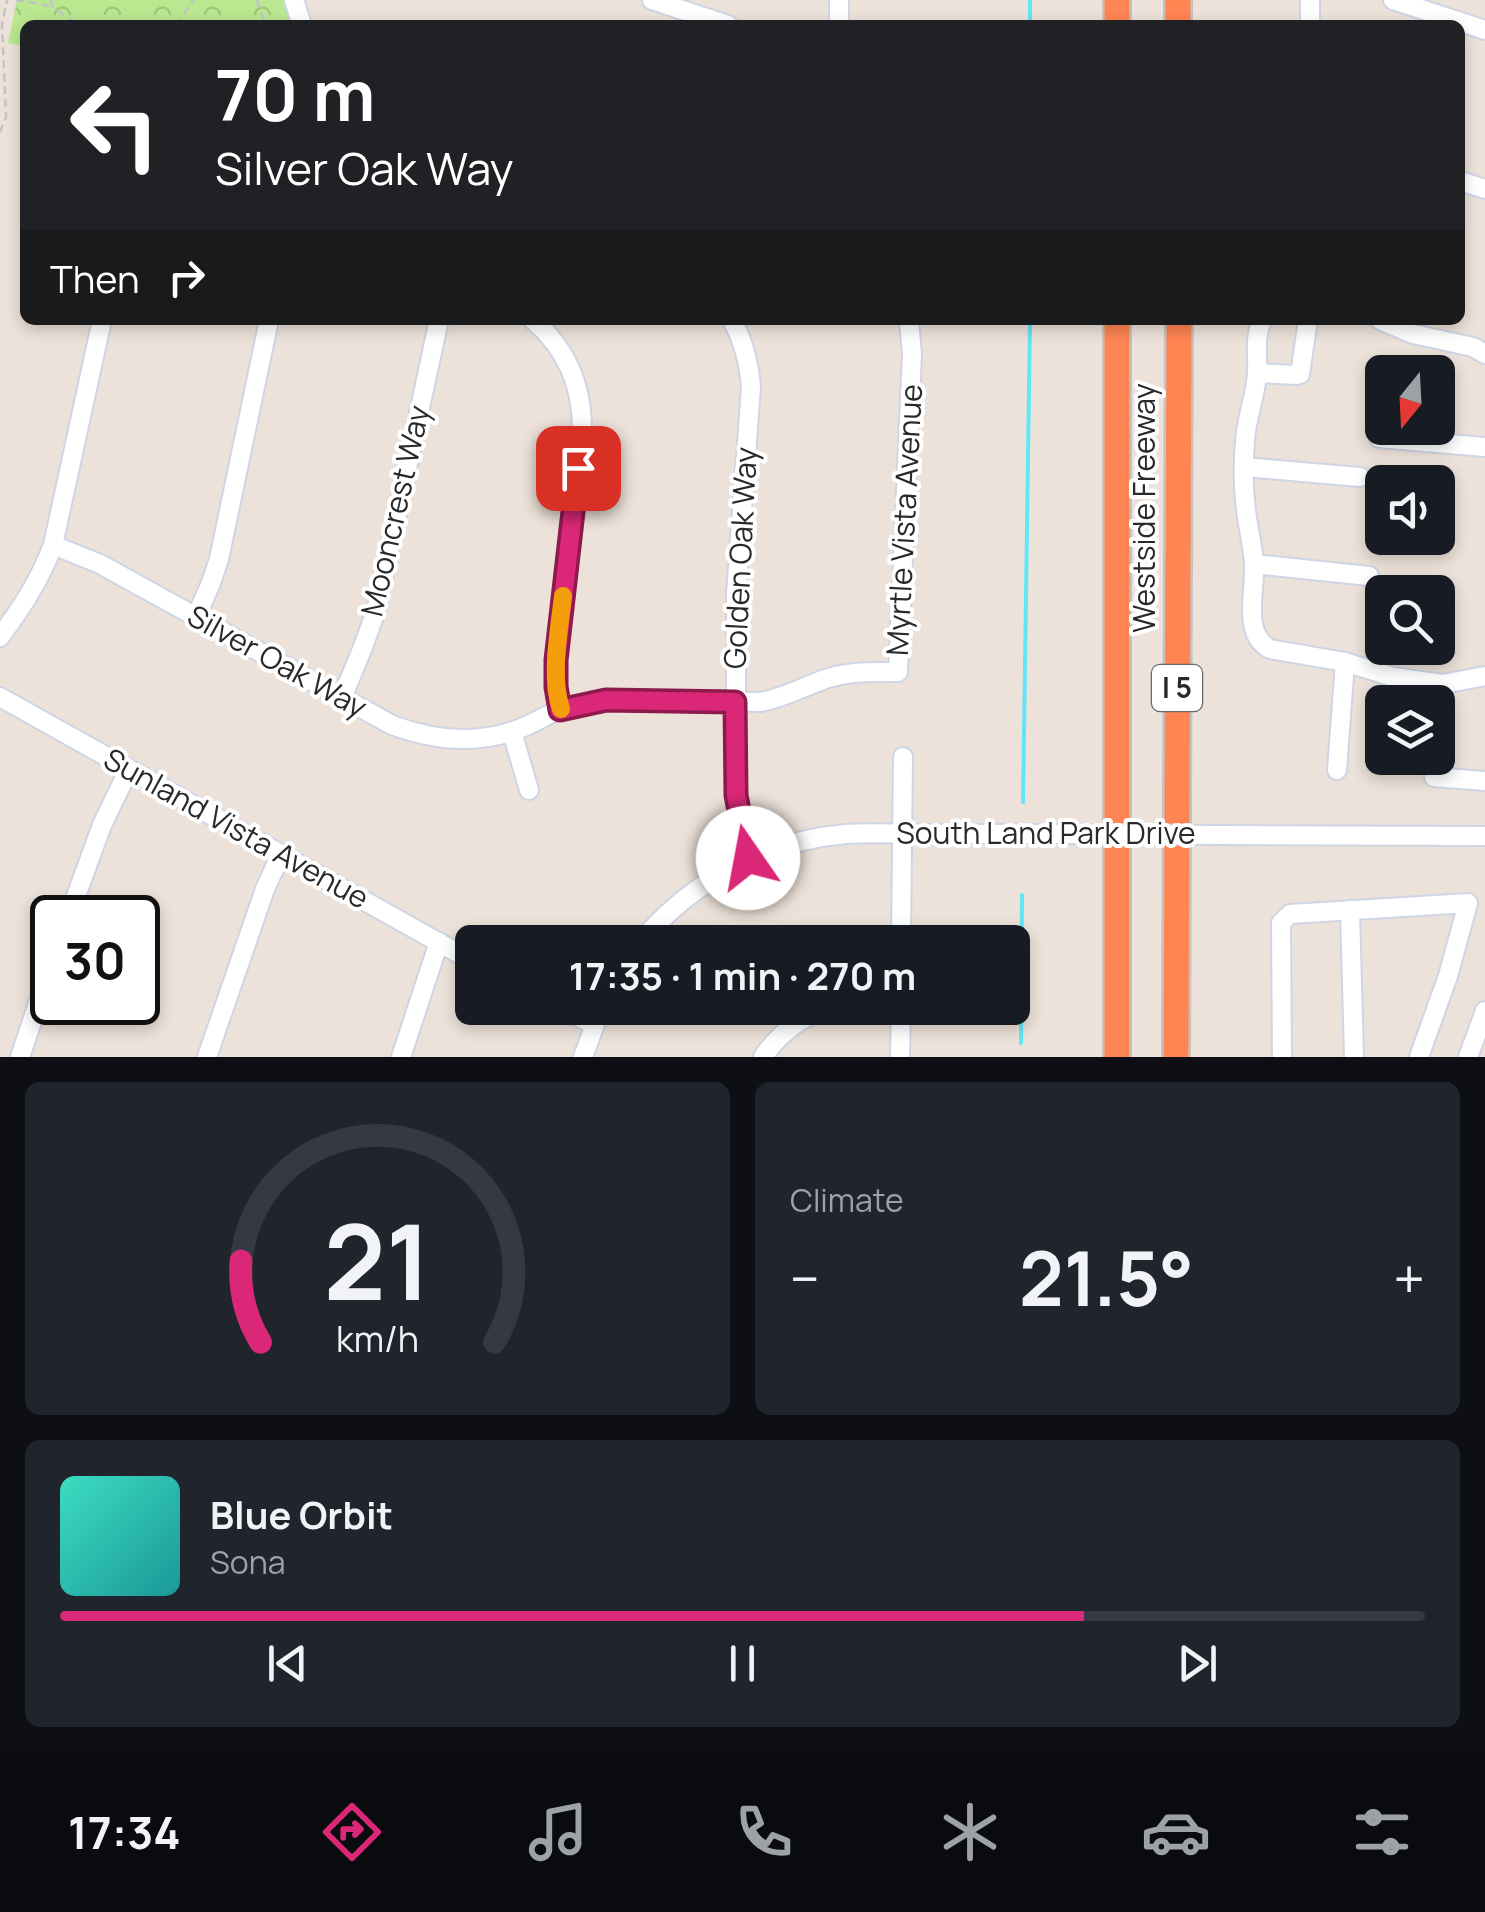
<!DOCTYPE html>
<html lang="en">
<head>
<meta charset="utf-8">
<style>
	:root { --surface:#171b24; --page:#20242c; --text:#f1f3f6; --muted:#9ea1a6; --line:#363941; --accent:#db2777 }
	body { margin:0; font-family:Manrope,sans-serif; background:var(--page); color:var(--text); height:100vh; display:flex; flex-direction:column; font-size:38px; white-space:nowrap }
	* { box-sizing:border-box; margin:0 }
	p { font-size:32px; color:var(--muted) }
	.icon { flex:none; width:55px; height:55px; fill:none; stroke:currentColor; stroke-width:2; stroke-linecap:round; stroke-linejoin:round }
	.map { position:relative; height:1057px; overflow:hidden }
	.side { display:flex; flex-direction:column; gap:25px; padding:25px; background:#0d0f14; flex:1 }
	.side>* { flex:none }
	.hud { position:absolute; left:20px; top:20px; width:1445px; height:305px; border-radius:15px; box-shadow:0 5px 15px #0003; background:#202124; color:#fff; overflow:hidden }
	.needle { width:65px; rotate:198deg }
	.buttons { position:absolute; left:1365px; top:355px; display:grid; gap:20px }
	.buttons a { display:grid; place-items:center; width:90px; height:90px; border-radius:15px; background:var(--surface); box-shadow:0 5px 15px #0003; font-size:50px }
	.speed { position:absolute; left:30px; top:895px; display:flex; gap:20px; font-size:50px; font-weight:700; text-align:center }
	.speed>* { display:grid; place-content:center; width:130px; height:130px; border-radius:50%; background:var(--surface); box-shadow:0 5px 15px #0003; line-height:1 }
	.speed .limit { border:5px solid #111; border-radius:15px; background:#fff; color:#111 }
	.pin { position:absolute; display:grid; place-items:center; width:85px; height:85px; color:#fff; margin:-42px; border-radius:20px; box-shadow:0 5px 15px #0006 }
	.me { position:absolute; width:110px; margin:-55px; rotate:348deg; stroke-linejoin:round; filter:drop-shadow(0 0 8px #0008) }
	.turn { display:flex; align-items:center; gap:35px; height:210px; padding:0 30px; font-size:45px }
	.turn .icon { width:130px; height:130px; stroke-width:2.5 }
	.turn b { display:block; font-size:70px; line-height:85px }
	.then { display:flex; align-items:center; height:95px; padding:0 30px; background:#0003; gap:20px; font-size:38px }
	.big { font-size:75px; font-weight:700; line-height:1.1 }
	.side .tile { flex:1; display:flex; flex-direction:column; justify-content:center; gap:15px; min-width:0; padding:0 35px; border-radius:15px; background:var(--page) }
	.side .dial { align-items:center; gap:0 }
	.dial svg { height:260px; overflow:visible; fill:none; stroke:var(--line); stroke-width:7; stroke-linecap:round; text-anchor:middle }
	.dial text { fill:var(--text); stroke:none }
	.song { display:flex; align-items:center; gap:30px }
	.cover { width:120px; height:120px; border-radius:15px; background:linear-gradient(135deg,hsl(170 70% 55%),hsl(180 70% 35%)) }
	.played { height:10px; border-radius:5px; background:linear-gradient(90deg,var(--accent) 75%,var(--line) 75%) }
	.keys { display:flex; justify-content:space-around; direction:ltr }
	.heat { display:flex; justify-content:space-between; align-items:center; font-size:55px; direction:ltr }
	.side .tiles { flex:1; display:grid; gap:25px; grid-template-columns:1fr 1fr }
	.tile:last-child { grid-column:span 2 }
	.trip { position:absolute; left:455px; top:925px; width:575px; height:100px; border-radius:15px; background:var(--surface); box-shadow:0 5px 15px #0003; font-weight:700; line-height:100px; text-align:center }
	.dock { display:flex; height:160px; justify-content:space-around; align-items:center; background:#090b0e; color:var(--muted) }
	.dock .icon { width:70px; height:70px }
	.dock .on { color:var(--accent) }
	.dock b { font-size:45px; color:var(--text) }
	.map>svg:first-child { display:block }
	.forest { fill:url(#forest-crowns) }
	.lines { fill:none; stroke-linecap:round; stroke-linejoin:round }
	.stream { stroke:#62e5f9; stroke-width:4 }
	.minor-casing { stroke:#ced5e4; stroke-width:22 }
	.highway-casing { stroke:#c3c3c3; stroke-width:30 }
	.path { stroke:#c3c3c3; stroke-width:2.5; stroke-dasharray:8 5; stroke-linecap:butt }
	.minor { stroke:#fff; stroke-width:18 }
	.highway { stroke:#ff8552; stroke-width:25 }
	.minor-bridge-casing { stroke:#ced5e4; stroke-width:22; stroke-linecap:butt }
	.minor-bridge { stroke:#fff; stroke-width:18 }
	.route-casing { stroke:#8e194d; stroke-width:25 }
	.route { stroke:#db2777; stroke-width:18 }
	.slow { stroke:#f59e0b; stroke-width:18 }
	.labels { text-anchor:middle; stroke-width:8; stroke-linejoin:round; paint-order:stroke }
	.shield { fill:#fff; stroke:#696969; stroke-width:2.5 }
	.shield-label { font-size:28px; font-weight:bold; fill:#292929 }
	.street-label { font-size:30px; fill:#292929; stroke:#fff }
</style>
</head>
<body>
<div class="map">
<svg width="1485" height="1057" viewBox="0 0 1485 1057">
	<defs>
		<pattern id="forest-crowns" width="20" height="18" patternUnits="userSpaceOnUse" patternTransform="scale(2.5)"><rect width="20" height="18" fill="#bae890"/><path d="M2 6a3 3 0 1 1 6 0M12 15a3 3 0 1 1 6 0" fill="none" stroke="#a0c77c"/></pattern>
	</defs>
	<rect width="100%" height="100%" fill="#ede2d9"/>
	<path class="forest" d="M 17,0 L 283,0 L 292,25 L 25,25 L 25,46 L 8,43 Z"/>
	<g class="lines">
		<g class="stream">
			<path d="M 1030,0 L 1030,25"/>
			<path d="M 1023,802 L 1030,320"/>
			<path d="M 1021,1043 L 1022,895"/>
		</g>
		<g class="minor-casing">
			<g id="minor">
				<path d="M 294,0 L 302,25"/>
				<path d="M 652,0 L 728,25"/>
				<path d="M 839,0 L 839,25"/>
				<path d="M 1310,0 L 1310,25"/>
				<path d="M 1393,0 L 1485,30"/>
				<path d="M 1460,181 L 1485,189"/>
				<path d="M 533,320 C 567,349 582,385 582,429 L 556,660 L 560,710"/>
				<path d="M 732,320 C 744,342 749,362 751,387 L 736,594 L 736,795 L 748,859"/>
				<path d="M 1262,320 C 1254,338 1258,354 1257,373 C 1256,396 1246,418 1245,441 C 1243,464 1243,487 1246,510 C 1248,528 1253,546 1254,564 C 1256,590 1241,634 1270,649 L 1345,662 L 1393,677 L 1443,684 L 1485,676"/>
				<path d="M 1380,320 L 1413,334 L 1473,347 L 1485,354"/>
				<path d="M 1257,373 L 1297,375 L 1300,374 L 1308,320"/>
				<path d="M 1379,438 L 1485,447"/>
				<path d="M 1244,467 L 1360,477"/>
				<path d="M 53,545 L 100,564 L 392,725 C 432,740 474,745 516,730 C 531,725 544,716 559,710 C 574,704 590,702 605,700 L 761,702 C 782,698 799,689 820,681 C 845,671 871,672 898,672 L 912,354 L 909,320"/>
				<path d="M 1254,564 L 1369,576"/>
				<path d="M 196,617 L 211,583 L 219,559 L 269,320"/>
				<path d="M 0,637 C 22,607 40,580 53,545 L 102,320"/>
				<path d="M 0,697 L 472,961"/>
				<path d="M 342,698 L 363,647 L 376,611 L 439,320"/>
				<path d="M 512,732 L 529,790"/>
				<path d="M 1438,738 L 1443,684"/>
				<path d="M 1436,758 L 1434,777 L 1485,781"/>
				<path d="M 1337,770 L 1345,662"/>
				<path d="M 1220,835 L 1485,836"/>
				<path d="M 1350,910 L 1354,1057"/>
				<path d="M 68,918 L 102,825 L 129,769"/>
				<path d="M 640,942 C 693,881 764,841 846,834 C 872,832 898,834 924,834 C 967,834 1011,834 1055,834"/>
				<path d="M 901,942 L 903,757"/>
				<path d="M 559,1008 L 594,1024"/>
				<path d="M 20,1057 L 52,962"/>
				<path d="M 207,1057 L 265,889 L 281,854"/>
				<path d="M 401,1057 L 439,942"/>
				<path d="M 583,1057 L 601,1008"/>
				<path d="M 763,1057 C 779,1034 801,1017 827,1008"/>
				<path d="M 900,1057 L 901,1008"/>
				<path d="M 1282,1057 L 1281,923 L 1290,914 L 1468,903 L 1448,976 L 1419,1057"/>
				<path d="M 1468,1057 L 1485,1011"/>
			</g>
		</g>
		<g class="highway-casing">
			<g id="highway">
				<path d="M 1178,0 L 1178,25"/>
				<path d="M 1117,25 L 1117,0"/>
				<path d="M 1117,1057 L 1117,320"/>
				<path d="M 1176,1057 L 1179,320"/>
			</g>
		</g>
		<g class="path">
			<path d="M 16,0 L 51,6"/>
			<path d="M 51,0 L 52,6 L 76,24 L 83,25"/>
			<path d="M 257,0 L 265,25"/>
			<path d="M 92,25 L 96,25"/>
			<path d="M 177,25 L 193,0"/>
			<path d="M 0,132 L 6,117 L 2,24 L 7,0"/>
		</g>
		<use href="#minor" class="minor"/>
		<use href="#highway" class="highway"/>
		<g class="minor-bridge-casing">
			<path id="minor-bridge" d="M 1055,834 L 1220,835"/>
		</g>
		<use href="#minor-bridge" class="minor-bridge"/>
	</g>
	<g class="lines">
		<g class="route-casing">
			<path id="route" d="M 578,468 L 556,660 L 556,687 L 560,710 L 606,700 L 735,702 L 736,795 L 748,858"/>
		</g>
		<use href="#route" class="route"/>
		<path class="slow" d="M 561,709 C 550,676 559,632 563,596"/>
	</g>
	<g class="labels">
		<rect class="shield" x="1152" y="665" width="50" height="46" rx="8"/>
		<g class="shield-label">
			<text x="1177" y="698">I 5</text>
		</g>
		<g class="street-label">
			<text transform="translate(1145 508) rotate(-90)" y="10">Westside Freeway</text>
			<text transform="translate(396 511) rotate(-77)" y="10">Mooncrest Way</text>
			<text transform="translate(905 520) rotate(-87)" y="10">Myrtle Vista Avenue</text>
			<text transform="translate(741 558) rotate(-87)" y="10">Golden Oak Way</text>
			<text transform="translate(277 662) rotate(29)" y="10">Silver Oak Way</text>
			<text transform="translate(236 829) rotate(29)" y="10">Sunland Vista Avenue</text>
			<text x="1046" y="844">South Land Park Drive</text>
		</g>
	</g>
</svg>
<div class="buttons">
<a><svg class="needle" viewBox="-14 -14 28 28"><path d="M0-13l5 13h-10z" fill="#e53935"/><path d="M0 13l5-13h-10z" fill="#9ea1a6"/></svg></a>
<a><svg class="icon" aria-label="sound" viewBox="0 0 24 24"><path d="M4 9h4l5-4v14l-5-4H4zM17 9q2 3 0 6"/></svg></a>
<a><svg class="icon" aria-label="search" viewBox="0 0 24 24"><circle cx="10" cy="10" r="6"/><path d="M15 15l6 6"/></svg></a>
<a><svg class="icon" aria-label="layers" viewBox="0 0 24 24"><path d="M12 4l9 5-9 5-9-5zM3 14l9 5 9-5"/></svg></a>
</div>
<div class="speed"><div class="limit">30</div></div>
<div class="pin" style="left:578px;top:468px;background:#d93025"><svg class="icon" aria-label="arrive" viewBox="0 0 24 24"><path d="M6 21V4h12l-3 4 3 4H6"/></svg></div>
<svg class="me" style="left:748px;top:858px" viewBox="-20 -20 40 40"><circle r="19" fill="#fff"/><path d="M0-13L10 11 0 6-10 11z" fill="#db2777"/></svg>
<div class="trip">17:35 · 1 min · 270 m</div>
<div class="hud">
<div class="turn"><svg class="icon" aria-label="left" viewBox="0 0 24 24"><path d="M17 20v-9H6M10 6l-5 5 5 5"/></svg><div><b>70 m</b>Silver Oak Way</div></div>
<div class="then">Then<svg class="icon" aria-label="right" viewBox="0 0 24 24"><path d="M7 20v-9h11M14 6l5 5-5 5"/></svg></div>
</div>
</div>
<section class="side">
<div class="tiles">
<div class="tile dial"><svg viewBox="0 0 100 80">
<path d="M14 69A42 42 0 1 1 86 69"/>
<path d="M14 69A42 42 0 0 1 8 44" stroke="#db2777"/>
<text x="50" y="56" font-size="32" font-weight="700">21</text>
<text x="50" y="72" font-size="11">km/h</text>
</svg></div>
<div class="tile"><p>Climate</p>
<div class="heat"><a>−</a><b class="big">21.5°</b><a>+</a></div>
</div>
<div class="tile">
<div class="song"><i class="cover"></i><div><b>Blue Orbit</b><p>Sona</p></div></div>
<div class="played"></div>
<div class="keys"><svg class="icon" aria-label="previous" viewBox="0 0 24 24"><path d="M18 5L8 12l10 7zM5 5v14"/></svg><svg class="icon" aria-label="pause" viewBox="0 0 24 24"><path d="M8 5v14M16 5v14"/></svg><svg class="icon" aria-label="next" viewBox="0 0 24 24"><path d="M6 5l10 7-10 7zM19 5v14"/></svg></div>
</div>
</div>
</section>
<nav class="dock">
<b>17:34</b>
<svg class="icon on" aria-label="directions" viewBox="0 0 24 24"><path d="M12 3l9 9-9 9-9-9zM9 14v-3h6M13 9l2 2-2 2"/></svg>
<svg class="icon" aria-label="music" viewBox="0 0 24 24"><path d="M9 18V5l10-2v13"/><circle cx="6" cy="18" r="3"/><circle cx="16" cy="16" r="3"/></svg>
<svg class="icon" aria-label="phone" viewBox="0 0 24 24"><path d="M5 4h4l2 5-3 2q2 4 5 5l2-3 5 2v4C11 20 4 13 5 4z"/></svg>
<svg class="icon" aria-label="climate" viewBox="0 0 24 24"><path d="M12 3v18M4 7l16 10M4 17L20 7"/></svg>
<svg class="icon" aria-label="car" viewBox="0 0 24 24"><path d="M5 17H2v-5l4-1 3-4h7l3 4 3 1v5h-3M9 17h6M6 11h13"/><circle cx="7" cy="17" r="2"/><circle cx="17" cy="17" r="2"/></svg>
<svg class="icon" aria-label="filters" viewBox="0 0 24 24"><path d="M4 7h16M4 17h16"/><circle cx="9" cy="7" r="2"/><circle cx="15" cy="17" r="2"/></svg>
</nav>
</body>
</html>
